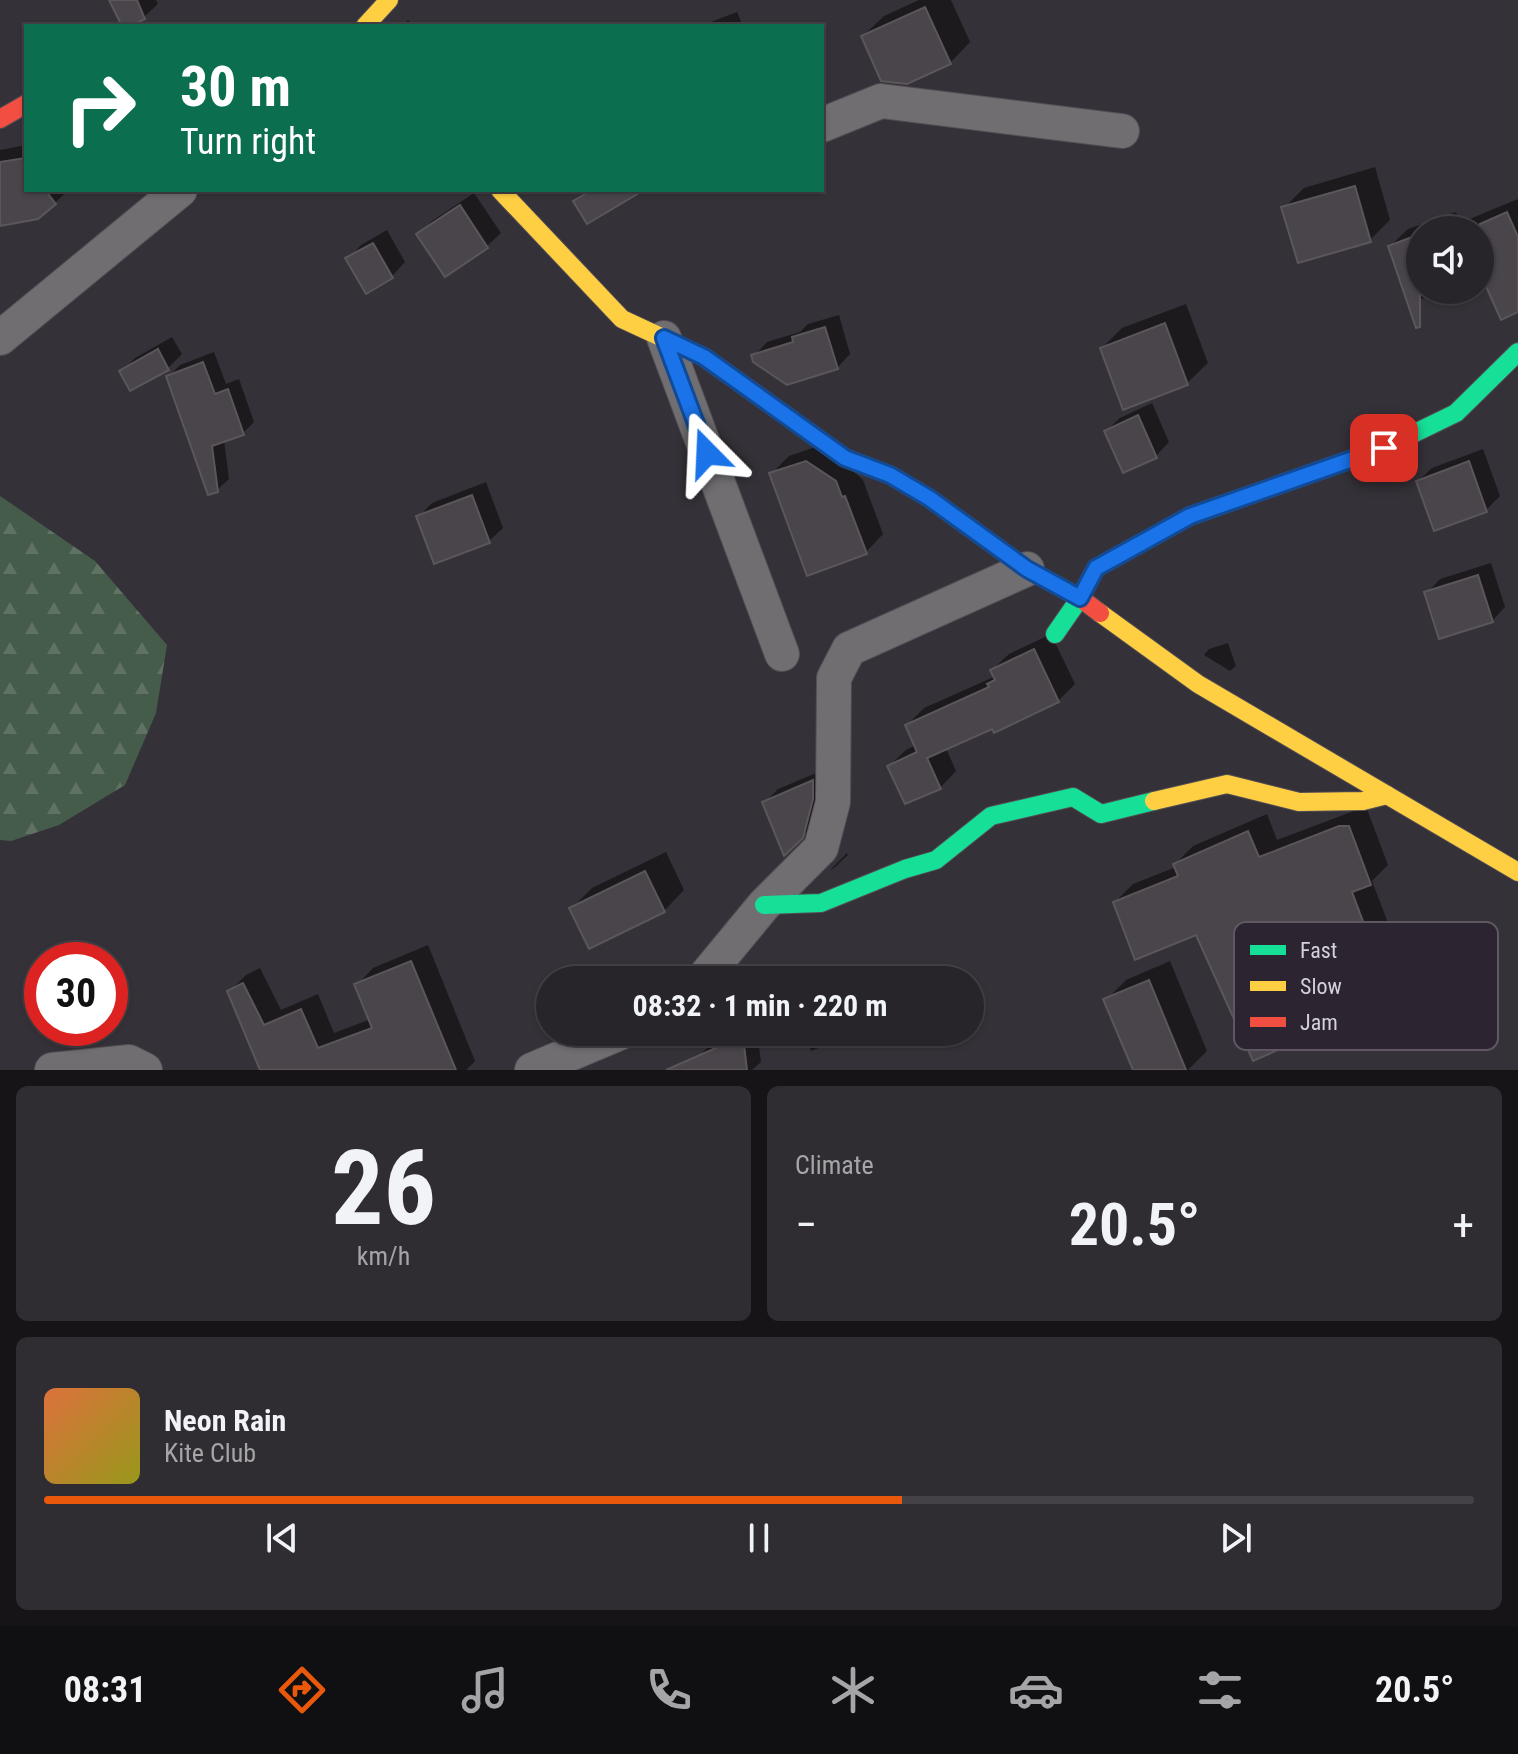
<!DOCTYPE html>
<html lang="en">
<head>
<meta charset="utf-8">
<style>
	:root { --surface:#28252a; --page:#302d32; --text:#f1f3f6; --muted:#a5a5a8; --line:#444247; --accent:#ea580c }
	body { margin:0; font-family:"Roboto Condensed",sans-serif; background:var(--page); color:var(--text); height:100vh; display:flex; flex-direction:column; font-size:30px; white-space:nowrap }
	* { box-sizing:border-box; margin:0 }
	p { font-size:26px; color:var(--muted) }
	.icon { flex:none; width:44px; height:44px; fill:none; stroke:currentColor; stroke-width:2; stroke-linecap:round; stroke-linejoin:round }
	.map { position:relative; height:1070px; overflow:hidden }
	.drawer { display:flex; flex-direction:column; gap:16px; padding:16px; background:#161417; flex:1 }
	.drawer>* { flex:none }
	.guide { position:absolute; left:24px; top:24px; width:800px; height:168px; border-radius:0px; box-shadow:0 2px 6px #0004,0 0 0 2px var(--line); background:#0b6e4f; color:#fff; overflow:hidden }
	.controls { position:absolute; left:1406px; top:216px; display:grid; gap:16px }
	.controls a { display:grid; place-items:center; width:88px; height:88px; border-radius:50%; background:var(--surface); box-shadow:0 2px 6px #0004,0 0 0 2px var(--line); font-size:40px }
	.speed { position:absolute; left:24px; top:942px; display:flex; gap:16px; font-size:40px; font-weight:700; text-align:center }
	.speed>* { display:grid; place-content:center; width:104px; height:104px; border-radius:50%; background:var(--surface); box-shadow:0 2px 6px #0004,0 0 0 2px var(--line); line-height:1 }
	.speed .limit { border:12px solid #d22; background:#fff; color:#111 }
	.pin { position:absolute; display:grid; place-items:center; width:68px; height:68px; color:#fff; margin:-34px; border-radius:16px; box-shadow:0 4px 12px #0006 }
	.me { position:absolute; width:88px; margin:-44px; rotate:339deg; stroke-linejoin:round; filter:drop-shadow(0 0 6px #0008) }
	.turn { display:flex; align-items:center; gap:28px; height:168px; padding:0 24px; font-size:36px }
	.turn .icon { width:104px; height:104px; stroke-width:2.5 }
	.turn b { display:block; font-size:56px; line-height:68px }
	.big { font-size:60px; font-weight:700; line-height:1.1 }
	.drawer .widget { flex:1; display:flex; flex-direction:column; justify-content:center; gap:12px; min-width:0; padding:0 28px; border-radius:12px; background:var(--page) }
	.drawer .dial { align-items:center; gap:0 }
	.dial b { font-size:104px; line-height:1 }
	.song { display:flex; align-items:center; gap:24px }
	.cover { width:96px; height:96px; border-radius:12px; background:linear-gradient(135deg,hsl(20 70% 55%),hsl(60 70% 35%)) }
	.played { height:8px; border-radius:4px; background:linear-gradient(90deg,var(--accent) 60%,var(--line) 60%) }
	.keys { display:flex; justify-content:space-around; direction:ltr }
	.heat { display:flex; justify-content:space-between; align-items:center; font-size:44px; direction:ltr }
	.drawer .tiles { flex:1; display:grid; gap:16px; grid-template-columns:1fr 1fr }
	.widget:last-child { grid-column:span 2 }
	.trip { position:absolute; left:536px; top:966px; width:448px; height:80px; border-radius:40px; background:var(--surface); box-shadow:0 2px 6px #0004,0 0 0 2px var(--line); font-weight:700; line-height:80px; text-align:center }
	.tab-bar { display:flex; height:128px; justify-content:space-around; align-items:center; background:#100f11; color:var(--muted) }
	.tab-bar .icon { width:56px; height:56px }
	.tab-bar .on { color:var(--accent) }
	.tab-bar b { font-size:36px; color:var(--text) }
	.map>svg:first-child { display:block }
	.forest { fill:url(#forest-firs) }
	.shadow { fill:#0007 }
	.building { fill:#4a454a; stroke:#5b565a; stroke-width:2 }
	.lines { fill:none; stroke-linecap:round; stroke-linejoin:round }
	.street-casing { stroke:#524e54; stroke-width:36 }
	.fast-casing { stroke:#524e54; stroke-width:20 }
	.slow-casing { stroke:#524e54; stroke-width:20 }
	.jam-casing { stroke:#524e54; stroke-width:20 }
	.street { stroke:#706e71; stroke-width:34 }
	.fast { stroke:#16e098; stroke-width:18 }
	.slow { stroke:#ffcf43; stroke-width:18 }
	.jam { stroke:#f24e42; stroke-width:18 }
	.route-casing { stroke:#114b97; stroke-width:20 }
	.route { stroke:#1a73e8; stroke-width:14 }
	.key { fill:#2c2431; stroke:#5f5863; stroke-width:2 }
	.key-label { font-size:22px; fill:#d5d0d9 }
</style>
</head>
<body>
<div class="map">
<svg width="1518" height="1070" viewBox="0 0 1518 1070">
	<defs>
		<pattern id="forest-firs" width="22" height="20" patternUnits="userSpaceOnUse" patternTransform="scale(2)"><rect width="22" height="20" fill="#465c4a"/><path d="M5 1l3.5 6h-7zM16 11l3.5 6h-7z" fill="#607264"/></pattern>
	</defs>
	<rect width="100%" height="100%" fill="#353138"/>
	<path class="forest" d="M 0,496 L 95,561 L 167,645 L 156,713 L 125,785 L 59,825 L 11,841 L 0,840 Z"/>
	<g class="shadow">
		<path d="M 112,0 L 156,0 L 158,4 L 144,17 L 124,26 Z"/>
		<path d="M 919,0 L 951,0 L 970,42 L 950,63 L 863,36 L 884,16 Z"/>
		<path d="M 737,12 L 743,26 L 700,26 Z"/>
		<path d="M 408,20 L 413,26 L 402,26 Z"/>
		<path d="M 26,145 L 26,190 L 68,190 L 55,203 L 0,224 L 0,150 Z"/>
		<path d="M 1375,167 L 1390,220 L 1370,240 L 1284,208 L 1304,188 Z"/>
		<path d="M 474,193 L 501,233 L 487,246 L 445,274 L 419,234 L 432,221 Z"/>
		<path d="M 1518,199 L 1518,310 L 1484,277 L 1480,278 L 1480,230 L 1420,230 L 1420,290 L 1447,290 L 1410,303 L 1390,246 L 1408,229 L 1456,212 L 1460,223 Z"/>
		<path d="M 387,230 L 405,262 L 392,276 L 348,259 L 361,245 Z"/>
		<path d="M 1186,304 L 1208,363 L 1187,383 L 1102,348 L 1122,328 Z"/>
		<path d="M 839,315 L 850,354 L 837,368 L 754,356 L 767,342 L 800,332 L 808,324 Z"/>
		<path d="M 172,337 L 182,354 L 168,368 L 131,389 L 122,371 L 135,358 Z"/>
		<path d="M 214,352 L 226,384 L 239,379 L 254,422 L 243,433 L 224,440 L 229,479 L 217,490 L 168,377 L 180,365 Z"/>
		<path d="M 1152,403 L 1169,442 L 1156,456 L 1106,431 L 1120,418 Z"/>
		<path d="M 824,444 L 863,480 L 883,534 L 866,552 L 771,474 L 789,456 Z"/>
		<path d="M 1483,449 L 1500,496 L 1486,510 L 1435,529 L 1418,481 L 1432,468 Z"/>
		<path d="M 486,482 L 503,528 L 489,541 L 419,516 L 432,503 Z"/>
		<path d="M 1491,563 L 1505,607 L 1492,621 L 1427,593 L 1440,579 Z"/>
		<path d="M 1051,634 L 1075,684 L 1058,701 L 946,748 L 956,771 L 940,788 L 889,766 L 906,750 L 916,745 L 907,725 L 924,708 L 996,676 L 992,670 L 1009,654 Z"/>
		<path d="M 1228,643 L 1236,666 L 1230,671 L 1204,655 L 1209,649 Z"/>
		<path d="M 826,769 L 816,822 L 785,853 L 764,803 L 778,789 Z"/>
		<path d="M 1359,809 L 1367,809 L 1388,865 L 1372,881 L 1390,928 L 1372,946 L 1345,956 L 1362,994 L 1344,1012 L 1300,1031 L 1288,1043 L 1197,933 L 1115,902 L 1133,884 L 1176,867 L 1175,864 L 1193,846 L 1267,814 L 1277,840 Z"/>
		<path d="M 666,852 L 684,890 L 664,911 L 572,908 L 592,888 Z"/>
		<path d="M 847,853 L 848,855 L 834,868 L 830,870 Z"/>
		<path d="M 428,945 L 475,1061 L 466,1070 L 261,1070 L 230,991 L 246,975 L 260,968 L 281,1010 L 318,994 L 334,1033 L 371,1019 L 357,985 L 373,968 Z"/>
		<path d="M 1170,961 L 1207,1051 L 1188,1070 L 1135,1070 L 1106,1000 L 1126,980 Z"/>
		<path d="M 738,1032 L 757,1032 L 761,1062 L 752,1070 L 700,1070 L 697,1058 L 711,1044 Z"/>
		<path d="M 803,1032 L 843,1032 L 833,1042 L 811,1051 Z"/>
	</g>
	<g class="building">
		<path d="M 109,0 L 137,0 L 145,19 L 130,26 L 122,26 Z"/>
		<path d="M 925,7 L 951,64 L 907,84 L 881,81 L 861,36 Z"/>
		<path d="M 26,158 L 26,190 L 45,190 L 56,204 L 38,219 L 0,226 L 0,162 Z"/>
		<path d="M 1355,186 L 1371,242 L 1298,263 L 1281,207 Z"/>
		<path d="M 592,190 L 644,190 L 587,224 L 573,201 Z"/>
		<path d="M 460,205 L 488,248 L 445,277 L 416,234 Z"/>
		<path d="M 1507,212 L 1518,237 L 1518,312 L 1501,320 L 1480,273 L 1480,224 Z"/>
		<path d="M 1420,234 L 1420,327 L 1416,328 L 1388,246 Z"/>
		<path d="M 373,243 L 393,278 L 366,294 L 345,258 Z"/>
		<path d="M 1165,323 L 1188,385 L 1123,410 L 1100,348 Z"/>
		<path d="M 825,327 L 838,369 L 787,385 L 753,362 L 751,355 L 793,342 L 792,337 Z"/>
		<path d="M 158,349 L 169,370 L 130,391 L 119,371 Z"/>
		<path d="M 203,362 L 215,394 L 228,389 L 244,435 L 212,446 L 218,492 L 208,495 L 166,376 Z"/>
		<path d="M 1138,415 L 1157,458 L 1123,473 L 1104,431 Z"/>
		<path d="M 806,461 L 836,481 L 842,497 L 845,496 L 867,554 L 807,576 L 769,473 Z"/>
		<path d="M 1469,461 L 1487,512 L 1434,531 L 1416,481 Z"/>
		<path d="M 472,495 L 490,543 L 434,564 L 416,516 Z"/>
		<path d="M 1478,575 L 1493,622 L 1439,639 L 1424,592 Z"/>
		<path d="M 1034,649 L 1059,702 L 994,733 L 992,729 L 927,758 L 941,789 L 905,804 L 887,766 L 917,752 L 905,725 L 989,687 L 987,684 L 995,680 L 990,670 Z"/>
		<path d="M 813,780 L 813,799 L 803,838 L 784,856 L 762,802 Z"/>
		<path d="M 1339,826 L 1349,826 L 1371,885 L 1352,892 L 1373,948 L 1324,966 L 1345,1013 L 1287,1040 L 1289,1045 L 1253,1061 L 1196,935 L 1135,960 L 1113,902 L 1178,876 L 1173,864 L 1248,831 L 1259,857 Z"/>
		<path d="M 645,871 L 665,912 L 589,949 L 569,908 Z"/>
		<path d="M 411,961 L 456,1070 L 260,1070 L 227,991 L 243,983 L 264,1025 L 301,1009 L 318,1048 L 372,1028 L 354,984 Z"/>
		<path d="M 1149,980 L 1186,1070 L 1133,1070 L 1103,999 Z"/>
		<path d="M 743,1036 L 747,1070 L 666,1070 Z"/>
	</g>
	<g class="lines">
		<g class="street-casing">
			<g id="street">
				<path d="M 822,125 L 881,101 L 1122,131"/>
				<path d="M 0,338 L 180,190"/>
				<path d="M 664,338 L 782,654"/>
				<path d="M 702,980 L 764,905 L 821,848 L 833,802 L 834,678 L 849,649 L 1027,569"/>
				<path d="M 52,1070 L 129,1062 L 145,1070"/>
				<path d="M 532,1070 L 622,1032"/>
			</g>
		</g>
		<g class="fast-casing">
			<g id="fast">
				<path d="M 1055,634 L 1080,598 L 1096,568 L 1190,516 L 1384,448 L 1456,413 L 1518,352"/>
				<path d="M 764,905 L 821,903 L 905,869 L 936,860 L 991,816 L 1073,797 L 1101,814 L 1154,801"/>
			</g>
		</g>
		<g class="slow-casing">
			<g id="slow">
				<path d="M 365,26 L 389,0"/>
				<path d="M 500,190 L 622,319 L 704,357 L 767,402"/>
				<path d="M 1100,613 L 1198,684 L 1518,872"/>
				<path d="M 1154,801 L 1227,784 L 1299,802 L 1363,801 L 1387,795"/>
			</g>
		</g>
		<g class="jam-casing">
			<g id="jam">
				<path d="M 0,119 L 26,104"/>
				<path d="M 767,402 L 845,458 L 890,475 L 929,498 L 1027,569 L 1080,598 L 1100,613"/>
			</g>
		</g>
		<use href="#street" class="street"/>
		<use href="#fast" class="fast"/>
		<use href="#slow" class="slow"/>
		<use href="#jam" class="jam"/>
	</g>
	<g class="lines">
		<g class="route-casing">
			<path id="route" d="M 707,453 L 664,338 L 704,357 L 845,458 L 890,475 L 929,498 L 1027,569 L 1080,598 L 1096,568 L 1190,516 L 1384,448"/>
		</g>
		<use href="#route" class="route"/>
	</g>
	<rect x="1234" y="922" width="264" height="128" rx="12" class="key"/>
	<rect x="1250" y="945" width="36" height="10" fill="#16e098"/>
	<rect x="1250" y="981" width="36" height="10" fill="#ffcf43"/>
	<rect x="1250" y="1017" width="36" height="10" fill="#f24e42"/>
	<g class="key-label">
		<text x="1300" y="958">Fast</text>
		<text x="1300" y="994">Slow</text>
		<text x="1300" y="1030">Jam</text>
	</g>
</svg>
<div class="controls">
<a><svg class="icon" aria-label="sound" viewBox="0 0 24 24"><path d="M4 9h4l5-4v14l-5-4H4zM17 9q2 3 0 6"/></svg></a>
</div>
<div class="speed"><div class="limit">30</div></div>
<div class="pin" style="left:1384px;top:448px;background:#d93025"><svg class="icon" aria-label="arrive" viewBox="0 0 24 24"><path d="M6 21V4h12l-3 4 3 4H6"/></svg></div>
<svg class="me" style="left:707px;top:453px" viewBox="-20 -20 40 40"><path d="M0-17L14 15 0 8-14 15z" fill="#1a73e8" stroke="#fff" stroke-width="4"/></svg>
<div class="trip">08:32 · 1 min · 220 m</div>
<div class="guide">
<div class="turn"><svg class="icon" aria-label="right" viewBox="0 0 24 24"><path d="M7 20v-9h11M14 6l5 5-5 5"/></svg><div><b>30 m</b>Turn right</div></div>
</div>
</div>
<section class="drawer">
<div class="tiles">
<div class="widget dial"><b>26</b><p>km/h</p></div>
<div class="widget"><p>Climate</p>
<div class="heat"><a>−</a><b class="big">20.5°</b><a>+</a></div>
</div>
<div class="widget">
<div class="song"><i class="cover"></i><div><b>Neon Rain</b><p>Kite Club</p></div></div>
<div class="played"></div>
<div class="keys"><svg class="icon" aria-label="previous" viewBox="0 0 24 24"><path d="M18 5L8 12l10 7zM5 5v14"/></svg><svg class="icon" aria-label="pause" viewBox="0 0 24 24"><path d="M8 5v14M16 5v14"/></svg><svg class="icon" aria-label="next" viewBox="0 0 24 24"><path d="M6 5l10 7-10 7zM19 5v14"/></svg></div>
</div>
</div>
</section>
<nav class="tab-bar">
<b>08:31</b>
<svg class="icon on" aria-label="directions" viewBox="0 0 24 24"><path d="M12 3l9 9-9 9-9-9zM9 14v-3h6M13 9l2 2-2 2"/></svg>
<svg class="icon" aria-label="music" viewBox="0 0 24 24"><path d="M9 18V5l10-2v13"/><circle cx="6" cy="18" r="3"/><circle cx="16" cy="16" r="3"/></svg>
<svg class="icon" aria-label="phone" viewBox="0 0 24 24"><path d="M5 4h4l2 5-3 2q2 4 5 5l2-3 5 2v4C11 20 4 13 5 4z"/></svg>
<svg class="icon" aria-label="climate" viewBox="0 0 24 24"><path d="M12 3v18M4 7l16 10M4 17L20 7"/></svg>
<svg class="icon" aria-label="car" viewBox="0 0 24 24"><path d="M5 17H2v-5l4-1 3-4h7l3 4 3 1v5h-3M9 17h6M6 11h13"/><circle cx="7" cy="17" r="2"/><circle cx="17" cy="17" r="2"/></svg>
<svg class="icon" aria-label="filters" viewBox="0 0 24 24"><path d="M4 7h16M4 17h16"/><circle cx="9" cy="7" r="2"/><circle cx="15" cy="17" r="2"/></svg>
<b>20.5°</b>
</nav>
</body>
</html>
